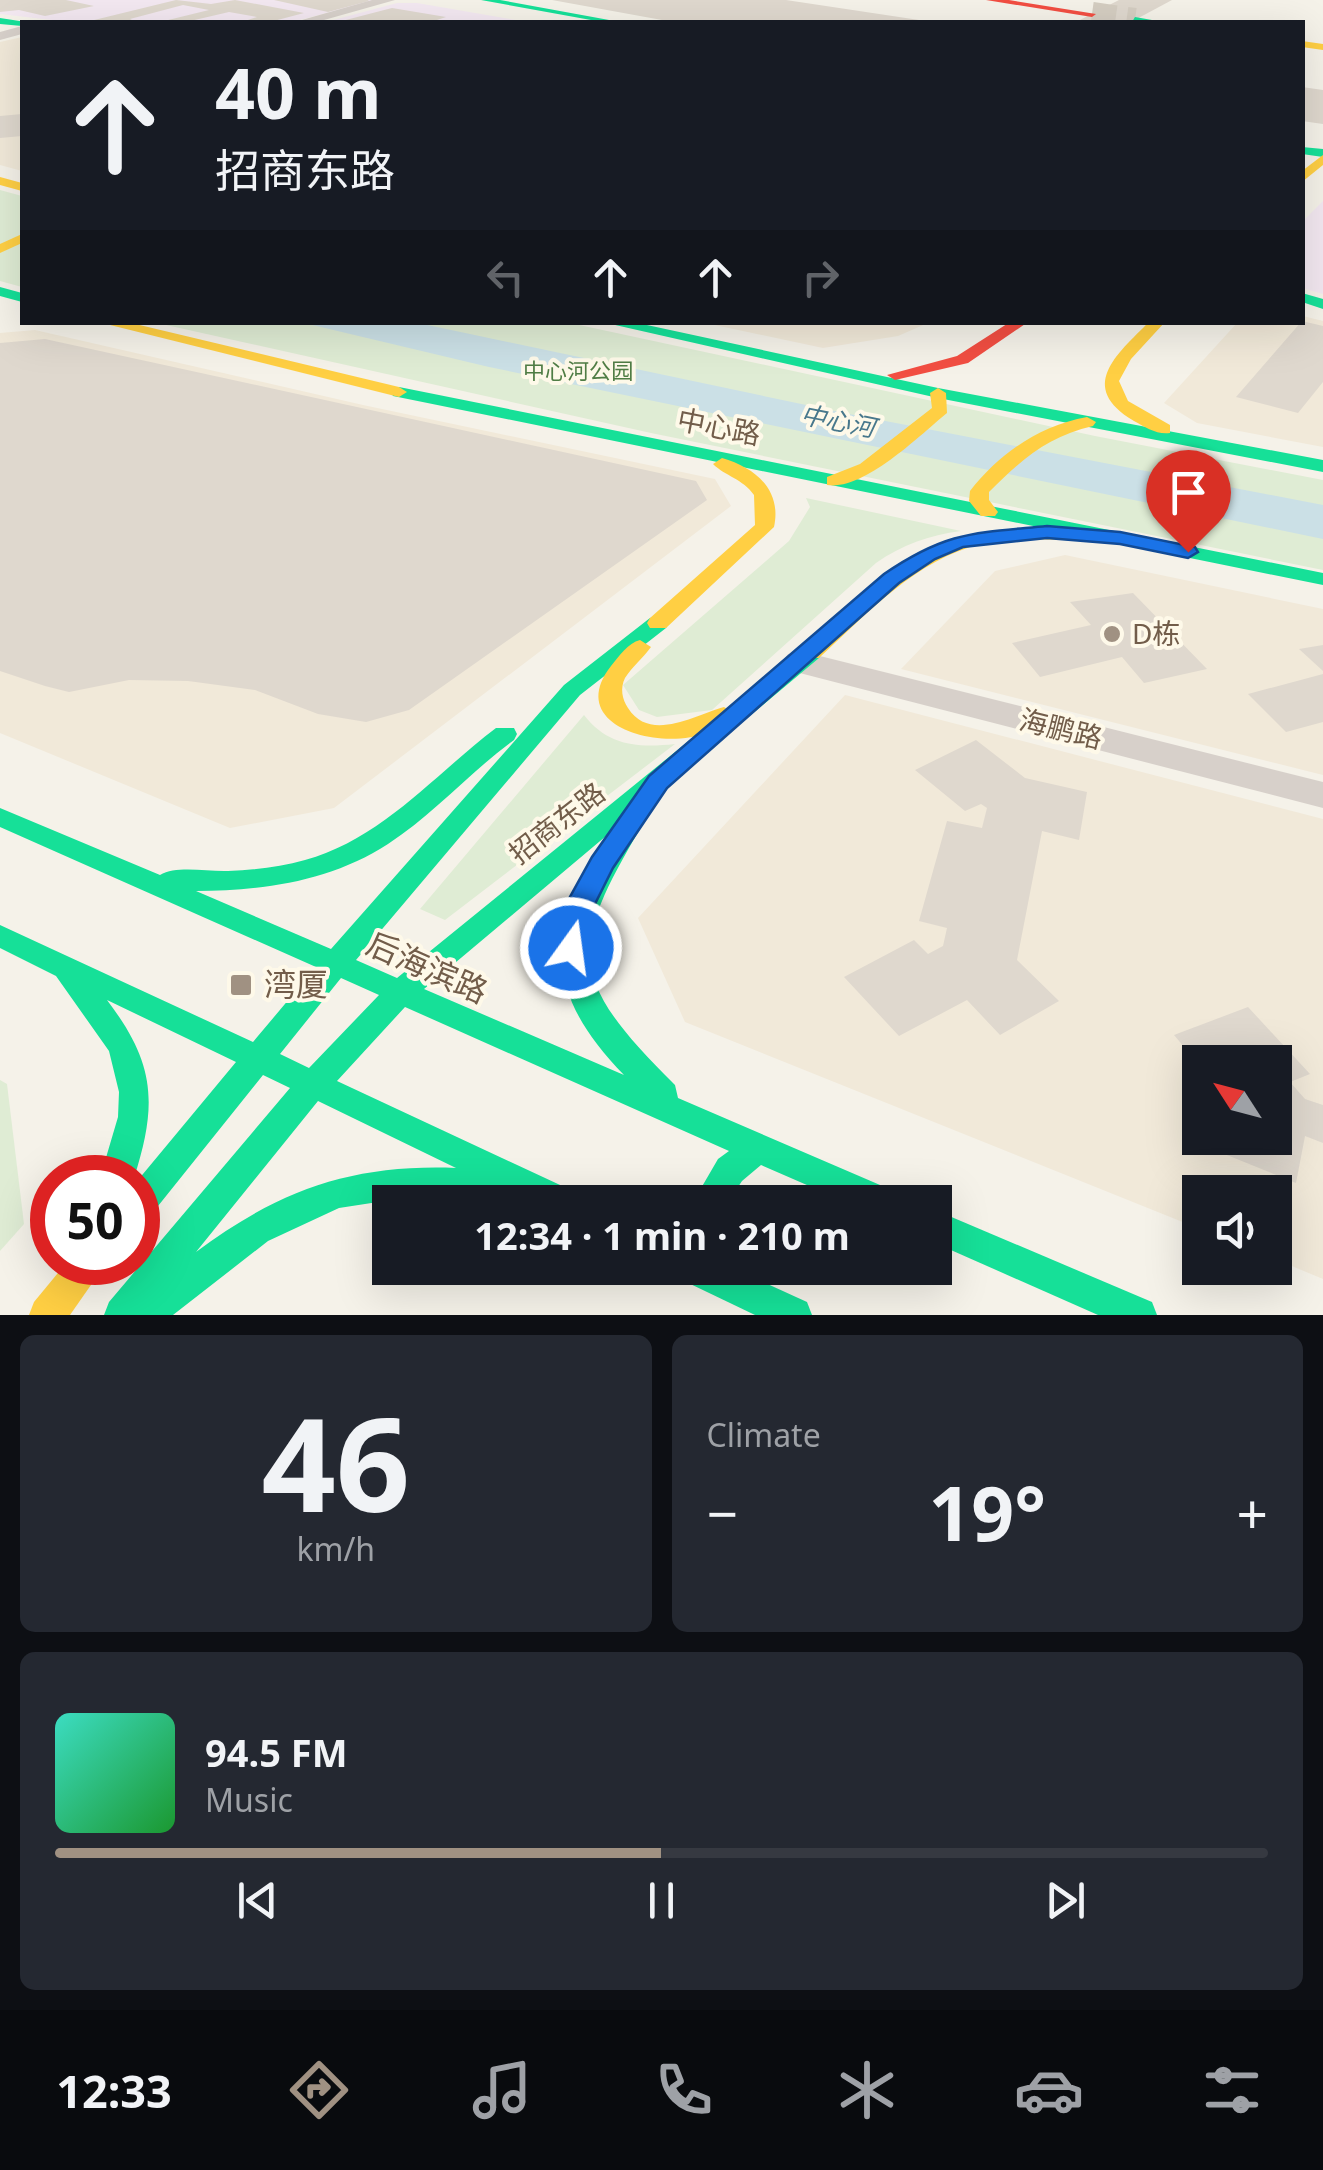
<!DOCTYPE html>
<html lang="en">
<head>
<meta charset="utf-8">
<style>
	:root { --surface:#171b24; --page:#242831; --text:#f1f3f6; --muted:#9ea1a6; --line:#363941; --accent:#a09182 }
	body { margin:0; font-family:"Noto Sans","Noto Sans SC",sans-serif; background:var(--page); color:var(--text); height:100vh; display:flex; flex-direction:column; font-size:38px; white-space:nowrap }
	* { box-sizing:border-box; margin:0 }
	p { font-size:32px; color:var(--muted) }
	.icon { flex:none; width:55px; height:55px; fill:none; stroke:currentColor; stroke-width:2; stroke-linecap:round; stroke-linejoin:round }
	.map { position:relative; height:1315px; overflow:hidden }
	.panel { display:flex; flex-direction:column; gap:20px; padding:20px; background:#0d0f14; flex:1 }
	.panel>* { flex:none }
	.top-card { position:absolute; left:20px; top:20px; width:1285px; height:305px; border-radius:0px; box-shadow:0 10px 40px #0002; background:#171b24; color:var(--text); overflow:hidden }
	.needle { width:65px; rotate:306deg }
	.fabs { position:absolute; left:1182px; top:1045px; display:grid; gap:20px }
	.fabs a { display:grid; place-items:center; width:110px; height:110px; border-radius:0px; background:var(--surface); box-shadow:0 10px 40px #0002; font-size:50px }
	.speed { position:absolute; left:30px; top:1155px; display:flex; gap:20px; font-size:50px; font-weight:700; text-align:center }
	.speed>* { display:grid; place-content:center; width:130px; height:130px; border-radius:50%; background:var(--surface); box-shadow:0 10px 40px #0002; line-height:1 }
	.speed .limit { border:15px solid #d22; background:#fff; color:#111 }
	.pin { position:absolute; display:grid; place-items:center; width:85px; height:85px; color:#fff; margin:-102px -42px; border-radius:50% 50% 50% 0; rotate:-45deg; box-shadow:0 0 10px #0007 }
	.pin .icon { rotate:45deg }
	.me { position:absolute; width:110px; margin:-55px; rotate:14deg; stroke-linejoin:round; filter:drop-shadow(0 0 8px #0008) }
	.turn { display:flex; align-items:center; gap:35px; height:210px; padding:0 30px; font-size:45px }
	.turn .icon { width:130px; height:130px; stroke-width:2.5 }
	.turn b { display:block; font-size:70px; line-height:85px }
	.lanes { display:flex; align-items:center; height:95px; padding:0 30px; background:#0003; justify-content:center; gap:50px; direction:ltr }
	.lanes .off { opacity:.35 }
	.big { font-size:75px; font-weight:700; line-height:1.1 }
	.panel .card { flex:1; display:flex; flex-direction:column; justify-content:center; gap:15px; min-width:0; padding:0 35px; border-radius:15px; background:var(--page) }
	.panel .dial { align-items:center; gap:0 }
	.dial b { font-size:130px; line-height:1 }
	.song { display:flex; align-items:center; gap:30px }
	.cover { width:120px; height:120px; border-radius:15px; background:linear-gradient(135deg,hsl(170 70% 55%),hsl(130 70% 35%)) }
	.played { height:10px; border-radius:5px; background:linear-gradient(90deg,var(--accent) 50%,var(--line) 50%) }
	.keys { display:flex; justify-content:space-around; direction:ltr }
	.heat { display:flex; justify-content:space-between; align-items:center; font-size:55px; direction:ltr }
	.panel .tiles { flex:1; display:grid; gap:20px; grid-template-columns:1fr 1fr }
	.card:last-child { grid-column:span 2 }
	.trip { position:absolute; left:372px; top:1185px; width:580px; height:100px; border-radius:0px; background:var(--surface); box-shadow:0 10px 40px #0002; font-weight:700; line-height:100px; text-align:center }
	.tabs { display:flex; height:160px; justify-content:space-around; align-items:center; background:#090b0e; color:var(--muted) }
	.tabs .icon { width:70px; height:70px }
	.tabs .selected { color:var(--accent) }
	.tabs b { font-size:45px; color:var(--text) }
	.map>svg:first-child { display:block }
	.residential { fill:#f1e9d9; fill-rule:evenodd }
	.education { fill:#f3e8f1 }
	.green { fill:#dfecd4 }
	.water { fill:#cbe0e6 }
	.building { fill:#dfd8ce }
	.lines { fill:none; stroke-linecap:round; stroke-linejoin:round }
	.highway-tunnel { stroke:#d4cdc1; stroke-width:24; stroke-dasharray:24 11; stroke-linecap:butt }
	.street { fill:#d7d0ca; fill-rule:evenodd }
	.fast { fill:#16e098; fill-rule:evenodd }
	.slow { fill:#ffcf43; fill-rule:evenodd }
	.jam { fill:#f24e42; fill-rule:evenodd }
	.route { fill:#1a73e8; stroke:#114b97; stroke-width:2.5 }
	.poi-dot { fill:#a09182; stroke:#fef9e9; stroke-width:4 }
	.labels { text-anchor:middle; stroke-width:8; stroke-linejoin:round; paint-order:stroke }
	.far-park-label { font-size:22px; fill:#507d45; stroke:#fef9e9 }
	.far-water-label { font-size:25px; font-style:italic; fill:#48788c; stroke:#fef9e9 }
	.street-label { font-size:28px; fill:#725d4a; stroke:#fef9e9 }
	.poi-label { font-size:28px; fill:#725d4a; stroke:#fef9e9; text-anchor:start }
	.near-street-label { font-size:32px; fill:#725d4a; stroke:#fef9e9 }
	.near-poi-label { font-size:32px; fill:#725d4a; stroke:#fef9e9; text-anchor:start }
</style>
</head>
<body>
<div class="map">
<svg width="1323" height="1315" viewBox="0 0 1323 1315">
	<rect width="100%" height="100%" fill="#f5f2e9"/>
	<g class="residential">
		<path d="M 22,37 L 22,171 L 0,165 L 0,42 Z"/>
		<path d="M 1303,316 L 1323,321 L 1323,447 L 1197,423 L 1164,403 L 1237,323 L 1302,322 Z"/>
		<path d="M 705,323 L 928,323 L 898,336 L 823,348 Z"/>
		<path d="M 35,330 L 363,405 L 715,479 L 731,506 L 334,808 L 230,828 L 0,733 L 0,333 Z"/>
		<path d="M 1065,555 L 1323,609 L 1323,775 L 901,669 L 995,571 Z"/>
		<path d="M 845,695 L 1323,819 L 1323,1279 L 1275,1259 L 1275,1192 L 1200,1192 L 1200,1229 L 685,1022 L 638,918 ZM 1200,1062 L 1275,1062 L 1275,1138 L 1200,1138 Z"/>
	</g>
	<g class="education">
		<path d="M 0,0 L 376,0 L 292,22 L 69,22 L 0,14 Z"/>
		<path d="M 397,3 L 417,3 L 527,22 L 326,22 Z"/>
		<path d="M 1323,201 L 1323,294 L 1303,288 L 1302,222 Z"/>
	</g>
	<g class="green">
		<path d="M 0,190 L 22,196 L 22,287 L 0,281 Z"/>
		<path d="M 157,323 L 570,323 L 1095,436 L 1323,480 L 1323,570 L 651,433 Z"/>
		<path d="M 806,498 L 961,531 C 929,535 902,545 876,563 L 712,710 L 657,717 L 639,710 L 623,685 L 789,541 L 810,507 Z"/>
		<path d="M 584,715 C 608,746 638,748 675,744 L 445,920 L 420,909 Z"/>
		<path d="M 0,1080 L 7,1084 L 24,1224 L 0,1251 Z"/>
	</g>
	<path class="water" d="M 304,323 L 418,323 L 849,414 L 1323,505 L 1323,539 L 489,367 Z"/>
	<g class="building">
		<path d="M 0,0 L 66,0 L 94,6 L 45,16 L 19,10 L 0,12 Z"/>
		<path d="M 176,0 L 211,4 L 235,0 L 304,13 L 270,22 L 242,22 L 257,17 L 229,12 L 186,22 L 160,22 L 209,10 L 183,5 L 130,19 L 136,22 L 86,22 Z"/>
		<path d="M 274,0 L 368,0 L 369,1 L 328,12 Z"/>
		<path d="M 552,0 L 786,0 L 919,20 L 673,22 Z"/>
		<path d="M 1119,0 L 1172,0 L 1131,22 L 1076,22 Z"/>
		<path d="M 392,8 L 446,17 L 431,22 L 338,22 Z"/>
		<path d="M 1302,87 L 1323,90 L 1323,124 L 1302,121 Z"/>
		<path d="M 22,114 L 22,136 L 0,138 L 0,116 Z"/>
		<path d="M 1302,321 L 1323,326 L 1323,382 L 1298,413 L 1236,397 Z"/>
		<path d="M 45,339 L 696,481 L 707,500 L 409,710 L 366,722 L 318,714 L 255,690 L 188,681 L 129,680 L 69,692 L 45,686 L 0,671 L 0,343 Z"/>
		<path d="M 1133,593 L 1207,669 L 1144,683 L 1122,657 L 1040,677 L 1012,643 L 1091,625 L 1070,602 Z"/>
		<path d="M 1323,645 L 1323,671 L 1299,649 Z"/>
		<path d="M 1323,674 L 1323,722 L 1286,732 L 1248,694 Z"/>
		<path d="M 976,740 L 1025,778 L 1087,792 L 1079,840 L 1042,831 L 1017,960 L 1059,1001 L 1000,1035 L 967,1000 L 899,1036 L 844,977 L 914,940 L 928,954 L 943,946 L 947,928 L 919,921 L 947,821 L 982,828 L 987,808 L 981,804 L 965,811 L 915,770 Z"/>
		<path d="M 1248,1007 L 1310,1074 L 1290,1082 L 1305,1099 L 1323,1105 L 1323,1143 L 1305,1136 L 1296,1183 L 1217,1151 L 1221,1138 L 1275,1138 L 1275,1062 L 1200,1062 L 1200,1066 L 1174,1035 Z"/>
	</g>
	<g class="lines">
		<path class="highway-tunnel" d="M 1092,14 L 1135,20"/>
		<g class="street">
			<path d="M 372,0 L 395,0 L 317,22 L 295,22 Z"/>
			<path d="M 22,26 L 22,34 L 0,40 L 0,32 Z"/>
			<path d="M 800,651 L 1323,782 L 1323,808 L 788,670 L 782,662 L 788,654 Z"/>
		</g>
		<g class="fast">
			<path d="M 481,0 L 500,0 L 620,22 L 602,22 Z"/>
			<path d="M 1135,17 L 1152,20 L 1154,22 L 1132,22 Z"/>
			<path d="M 0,18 L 26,22 L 22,26 L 0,24 Z"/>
			<path d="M 1302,147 L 1323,149 L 1323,157 L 1302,154 Z"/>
			<path d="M 0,287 L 22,293 L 22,302 L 0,296 Z"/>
			<path d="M 1302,293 L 1323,299 L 1323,309 L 1302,302 Z"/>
			<path d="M 602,322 L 633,322 L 938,388 L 1323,460 L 1323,472 L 938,398 Z"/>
			<path d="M 399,387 L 1323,573 L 1323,585 L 393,396 L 391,392 Z"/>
			<path d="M 658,616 L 669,623 L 666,628 L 580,695 L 356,960 L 397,978 L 803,648 L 819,648 L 822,653 L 819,658 L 636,811 L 646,819 C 568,949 566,977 675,1085 L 678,1098 L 894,1191 L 899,1202 L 846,1202 L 761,1165 L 742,1181 L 728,1202 L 693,1202 L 718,1159 L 729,1151 L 405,1007 L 337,1081 L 573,1191 L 578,1202 L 527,1202 L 517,1198 L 508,1201 L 404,1198 L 339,1208 L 268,1241 L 173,1315 L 104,1315 L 109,1302 L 290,1088 L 263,1075 L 150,1216 L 138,1220 L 138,1180 L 236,1062 L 107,1000 C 155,1063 158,1103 134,1178 L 100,1178 L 118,1117 L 119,1092 L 109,1051 L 56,976 L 0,948 L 0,925 L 253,1042 L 316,967 L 0,827 L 0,808 L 160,875 C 177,865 208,872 228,871 C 254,870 280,867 305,860 C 382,839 435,774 496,728 L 514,728 L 517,734 L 514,740 C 470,772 434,814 388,844 C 331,881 263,891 196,891 L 331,949 L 564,685 L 650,618 ZM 612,831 C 550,930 538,986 624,1075 L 424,989 ZM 341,978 L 379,995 L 309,1068 L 280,1054 ZM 318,1101 L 456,1168 C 352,1164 279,1190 196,1252 Z"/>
			<path d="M 935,1210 L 1152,1302 L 1157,1315 L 1098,1315 L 935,1243 Z"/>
			<path d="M 677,1268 L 732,1268 L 807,1302 L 812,1315 L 755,1315 L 682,1280 Z"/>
		</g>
		<g class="slow">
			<path d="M 1302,41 L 1323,44 L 1323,50 L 1302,47 Z"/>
			<path d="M 1323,155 L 1323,165 L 1302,182 L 1302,171 Z"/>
			<path d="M 0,177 L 22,183 L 22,191 L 0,185 Z"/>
			<path d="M 22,234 L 22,243 L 0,253 L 0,244 Z"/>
			<path d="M 98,322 L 127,322 L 399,387 L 407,392 L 399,397 Z"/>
			<path d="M 1149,322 L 1165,322 L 1131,359 L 1119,381 L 1128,401 L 1170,425 L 1170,433 C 1157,435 1145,427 1134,421 C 1077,387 1116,355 1149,322 Z"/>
			<path d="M 938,388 L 946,393 L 947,413 C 920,435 864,491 827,485 L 827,477 L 860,464 L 932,408 L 930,393 Z"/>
			<path d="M 1087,417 L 1096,422 L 1093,426 C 1048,436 1021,460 989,492 L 989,500 L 998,512 L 995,516 L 981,516 L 969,501 L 970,491 C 1000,453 1039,426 1087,417 Z"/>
			<path d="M 722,458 C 756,468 782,490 774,527 L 666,628 L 650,628 L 647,623 L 650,618 L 755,525 L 754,495 C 743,479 725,476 713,464 Z"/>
			<path d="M 1017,528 L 1120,532 L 1130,538 L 1120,544 C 1075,541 1026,535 982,544 C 917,558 866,615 819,658 L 803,658 L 800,653 C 814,635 834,620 851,605 C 906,559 945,537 1017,528 Z"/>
			<path d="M 640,640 L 651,647 C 643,658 632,667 625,678 C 620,688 622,699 628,708 C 650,743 695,715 724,707 L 736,715 C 697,762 556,736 611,666 C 619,656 628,643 640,640 Z"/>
			<path d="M 67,1262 L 107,1262 L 70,1315 L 29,1315 L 34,1302 Z"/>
		</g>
		<g class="jam">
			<path d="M 986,0 L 1009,0 L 1096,14 L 1092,17 Z"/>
			<path d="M 1010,322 L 1028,322 L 968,363 L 895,380 L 887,375 L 957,356 Z"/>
		</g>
	</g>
	<path class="route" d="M 1047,526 L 1120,532 L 1195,547 L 1198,552 L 1188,558 L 1120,544 L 1047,538 L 963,547 L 935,559 L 899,583 L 667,788 L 613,868 L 594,906 L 581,956 L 571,959 L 561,956 L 557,948 L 565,906 L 592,857 L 649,776 L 884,574 C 947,531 974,533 1047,526 Z"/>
	<g class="poi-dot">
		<circle cx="1112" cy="634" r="10"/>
		<rect x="229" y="973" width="24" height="24" rx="5"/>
	</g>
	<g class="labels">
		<g class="far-park-label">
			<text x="578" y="379">中心河公园</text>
		</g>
		<g class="far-water-label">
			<text transform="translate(838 421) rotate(11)" y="9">中心河</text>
		</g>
		<g class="street-label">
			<text transform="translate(719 427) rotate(11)" y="10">中心路</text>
			<text transform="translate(1061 729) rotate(14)" y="10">海鹏路</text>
			<text transform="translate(557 823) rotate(-38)" y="10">招商东路</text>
		</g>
		<g class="poi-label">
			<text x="1132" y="644">D栋</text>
		</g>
		<g class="near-street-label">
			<text transform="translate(427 968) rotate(24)" y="11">后海滨路</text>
		</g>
		<g class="near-poi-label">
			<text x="264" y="996">湾厦</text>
		</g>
	</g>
</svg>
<div class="fabs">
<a><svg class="needle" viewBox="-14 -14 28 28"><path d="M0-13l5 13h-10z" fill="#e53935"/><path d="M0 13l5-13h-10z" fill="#9ea1a6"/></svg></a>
<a><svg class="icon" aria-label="sound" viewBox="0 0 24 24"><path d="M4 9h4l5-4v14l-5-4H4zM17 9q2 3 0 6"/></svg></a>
</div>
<div class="speed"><div class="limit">50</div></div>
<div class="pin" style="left:1188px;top:552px;background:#d93025"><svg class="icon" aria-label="arrive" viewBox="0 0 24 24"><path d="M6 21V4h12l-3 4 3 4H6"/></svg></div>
<svg class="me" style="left:571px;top:948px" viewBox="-20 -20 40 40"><circle r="17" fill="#1a73e8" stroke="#fff" stroke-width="3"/><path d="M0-11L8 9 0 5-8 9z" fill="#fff"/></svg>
<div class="trip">12:34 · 1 min · 210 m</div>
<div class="top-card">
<div class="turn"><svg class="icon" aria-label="ahead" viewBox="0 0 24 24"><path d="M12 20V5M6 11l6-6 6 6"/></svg><div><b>40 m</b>招商东路</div></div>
<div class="lanes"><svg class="icon off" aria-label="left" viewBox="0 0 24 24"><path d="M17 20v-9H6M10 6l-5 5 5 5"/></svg><svg class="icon" aria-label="ahead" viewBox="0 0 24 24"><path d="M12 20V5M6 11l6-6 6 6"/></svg><svg class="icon" aria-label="ahead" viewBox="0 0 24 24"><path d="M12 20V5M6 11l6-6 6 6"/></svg><svg class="icon off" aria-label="right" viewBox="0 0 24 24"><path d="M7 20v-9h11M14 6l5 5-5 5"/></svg></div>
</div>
</div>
<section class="panel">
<div class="tiles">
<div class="card dial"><b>46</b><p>km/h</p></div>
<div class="card"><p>Climate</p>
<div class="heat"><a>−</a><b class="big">19°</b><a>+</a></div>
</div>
<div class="card">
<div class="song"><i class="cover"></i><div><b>94.5 FM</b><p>Music</p></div></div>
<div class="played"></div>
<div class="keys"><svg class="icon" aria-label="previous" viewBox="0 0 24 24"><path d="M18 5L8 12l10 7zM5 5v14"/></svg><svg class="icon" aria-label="pause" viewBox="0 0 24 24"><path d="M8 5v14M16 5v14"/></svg><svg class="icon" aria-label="next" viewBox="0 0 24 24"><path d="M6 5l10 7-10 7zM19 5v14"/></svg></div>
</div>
</div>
</section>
<nav class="tabs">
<b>12:33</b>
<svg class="icon selected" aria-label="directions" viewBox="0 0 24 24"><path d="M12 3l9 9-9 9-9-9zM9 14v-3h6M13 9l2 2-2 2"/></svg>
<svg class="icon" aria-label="music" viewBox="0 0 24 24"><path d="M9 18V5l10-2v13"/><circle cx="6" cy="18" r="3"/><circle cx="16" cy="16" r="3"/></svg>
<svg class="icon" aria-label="phone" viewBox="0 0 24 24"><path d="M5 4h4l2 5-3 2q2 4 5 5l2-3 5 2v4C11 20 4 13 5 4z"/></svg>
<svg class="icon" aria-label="climate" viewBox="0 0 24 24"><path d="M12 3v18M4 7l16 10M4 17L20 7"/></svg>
<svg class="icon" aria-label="car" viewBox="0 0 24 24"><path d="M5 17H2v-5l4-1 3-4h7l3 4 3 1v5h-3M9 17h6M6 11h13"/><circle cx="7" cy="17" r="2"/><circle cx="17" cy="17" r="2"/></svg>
<svg class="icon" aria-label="filters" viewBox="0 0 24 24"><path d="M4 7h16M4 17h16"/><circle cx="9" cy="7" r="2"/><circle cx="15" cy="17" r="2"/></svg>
</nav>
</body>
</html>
